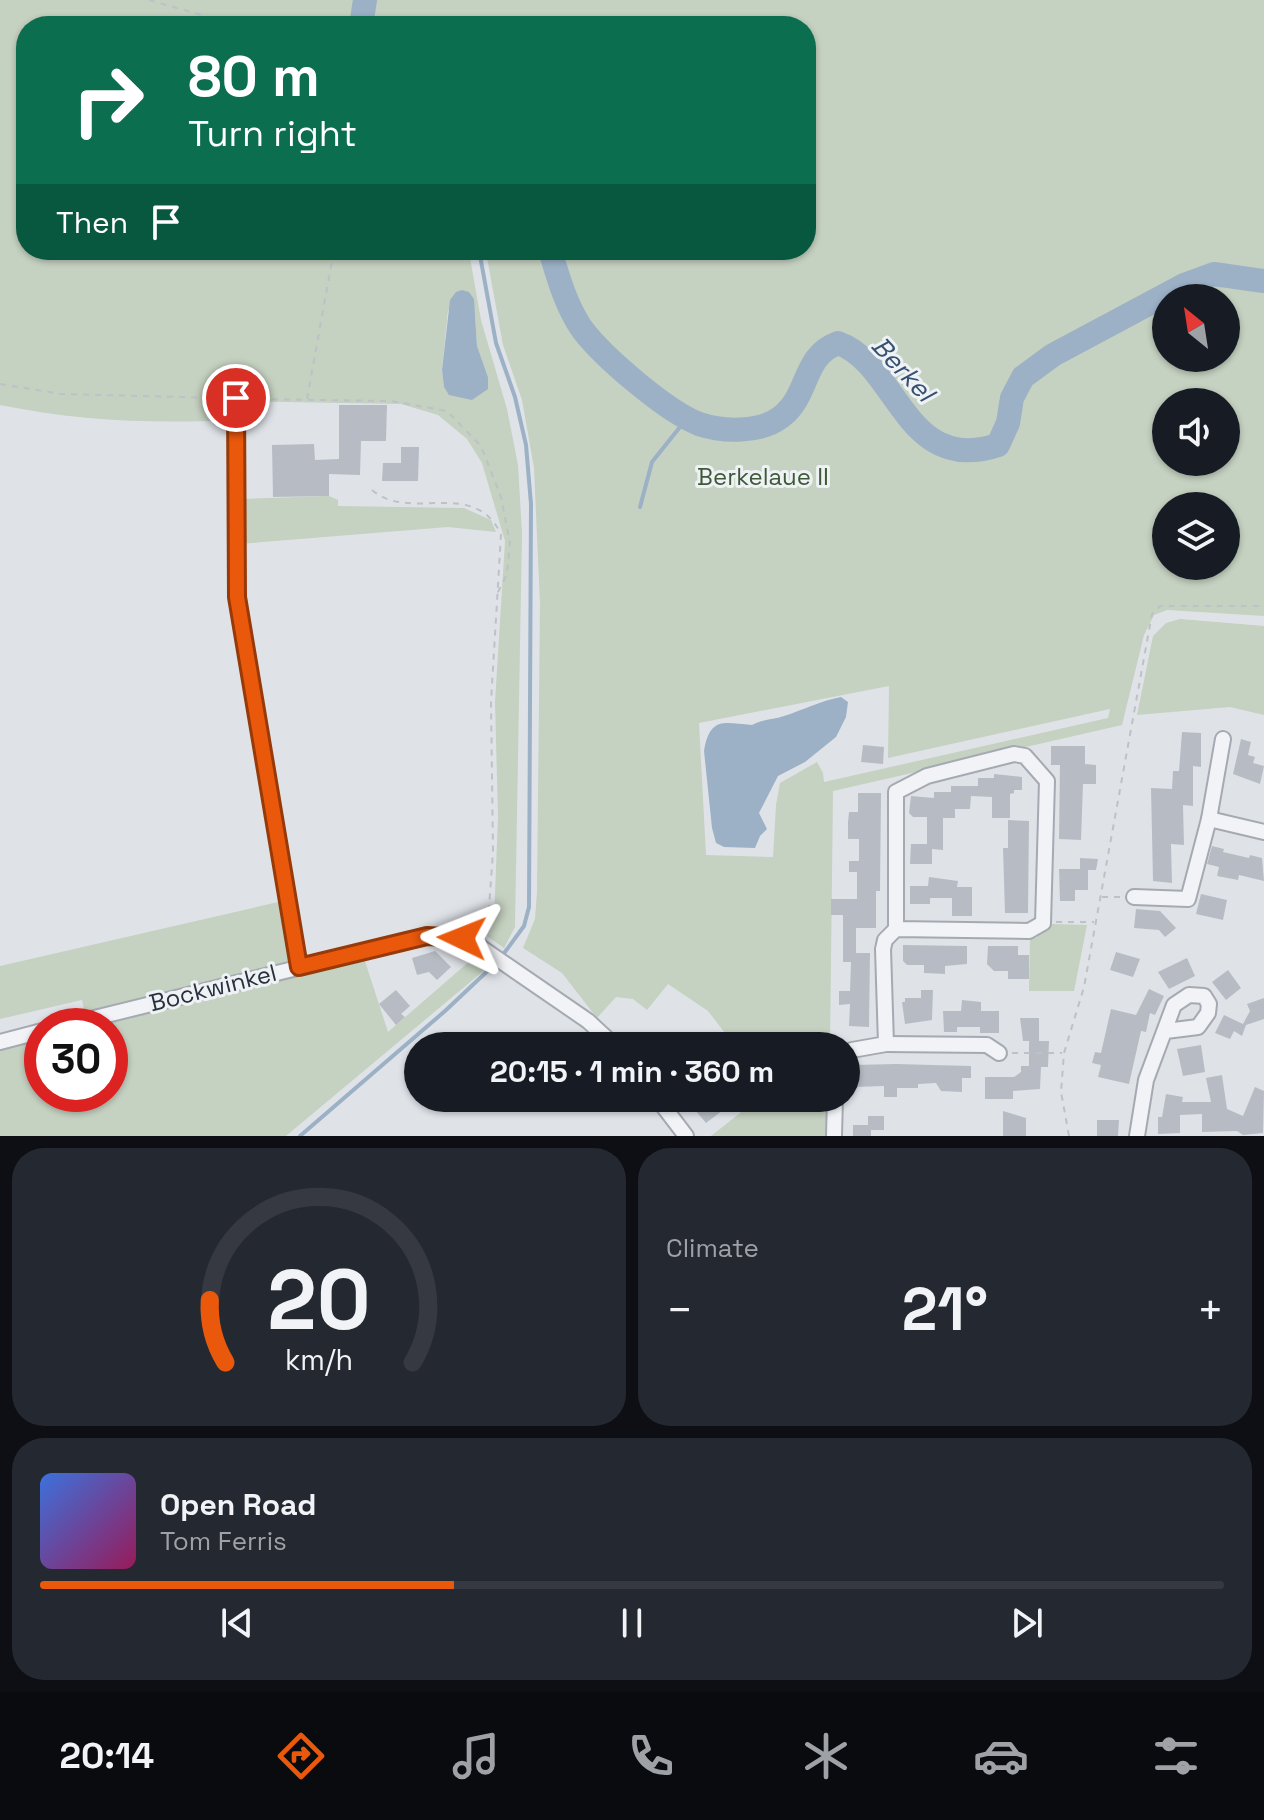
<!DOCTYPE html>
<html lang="en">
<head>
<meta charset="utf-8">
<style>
	:root { --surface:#171b24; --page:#242831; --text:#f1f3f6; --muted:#9ea1a6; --line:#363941; --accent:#ea580c }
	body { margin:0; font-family:"Space Grotesk",sans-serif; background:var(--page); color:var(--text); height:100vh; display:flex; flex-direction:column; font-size:30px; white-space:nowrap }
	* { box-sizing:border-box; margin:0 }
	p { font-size:26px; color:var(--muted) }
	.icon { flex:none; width:44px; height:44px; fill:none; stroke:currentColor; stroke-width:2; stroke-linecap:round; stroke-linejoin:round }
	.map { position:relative; height:1136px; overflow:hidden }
	.drawer { display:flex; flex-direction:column; gap:12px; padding:12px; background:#0d0f14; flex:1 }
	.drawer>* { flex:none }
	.top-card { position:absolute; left:16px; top:16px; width:800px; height:244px; border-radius:32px; box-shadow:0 2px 6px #0004; background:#0b6e4f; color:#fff; overflow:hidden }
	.needle { width:52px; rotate:330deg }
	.buttons { position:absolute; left:1152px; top:284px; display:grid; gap:16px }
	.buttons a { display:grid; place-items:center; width:88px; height:88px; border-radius:50%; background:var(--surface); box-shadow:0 2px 6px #0004; font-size:40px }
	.speed { position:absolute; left:24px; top:1008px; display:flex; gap:16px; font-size:40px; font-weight:700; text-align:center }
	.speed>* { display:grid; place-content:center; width:104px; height:104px; border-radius:50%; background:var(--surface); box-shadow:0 2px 6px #0004; line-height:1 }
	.speed .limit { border:12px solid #d22; background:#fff; color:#111 }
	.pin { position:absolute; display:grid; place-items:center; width:68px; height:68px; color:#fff; margin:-34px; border:4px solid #fff; border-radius:50%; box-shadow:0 2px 8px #0007 }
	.me { position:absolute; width:88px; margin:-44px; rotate:272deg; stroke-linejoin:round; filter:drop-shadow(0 0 6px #0008) }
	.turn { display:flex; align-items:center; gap:28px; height:168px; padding:0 40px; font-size:36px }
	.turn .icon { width:104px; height:104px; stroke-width:2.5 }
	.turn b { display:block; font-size:56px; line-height:68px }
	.then { display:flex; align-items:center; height:76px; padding:0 40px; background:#0003; gap:16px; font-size:30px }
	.big { font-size:60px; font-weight:700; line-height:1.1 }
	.drawer .tile { flex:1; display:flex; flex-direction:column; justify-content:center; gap:12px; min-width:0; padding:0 28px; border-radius:32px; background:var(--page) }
	.drawer .dial { align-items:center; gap:0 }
	.dial svg { height:208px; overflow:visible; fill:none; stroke:var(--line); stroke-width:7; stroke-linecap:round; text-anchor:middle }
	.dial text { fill:var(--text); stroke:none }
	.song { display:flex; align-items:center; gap:24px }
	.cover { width:96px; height:96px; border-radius:12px; background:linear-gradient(135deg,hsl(220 70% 55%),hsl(330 70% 35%)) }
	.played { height:8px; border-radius:4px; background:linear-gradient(90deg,var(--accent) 35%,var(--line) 35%) }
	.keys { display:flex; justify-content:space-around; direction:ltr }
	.heat { display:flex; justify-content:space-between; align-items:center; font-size:44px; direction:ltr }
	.drawer .tiles { flex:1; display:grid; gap:12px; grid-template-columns:1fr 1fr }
	.tile:last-child { grid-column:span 2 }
	.trip { position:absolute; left:404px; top:1032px; width:456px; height:80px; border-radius:40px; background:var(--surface); box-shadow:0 2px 6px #0004; font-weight:700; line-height:80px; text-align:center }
	.tab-bar { display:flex; height:128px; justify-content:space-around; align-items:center; background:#090b0e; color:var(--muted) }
	.tab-bar .icon { width:56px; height:56px }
	.tab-bar .selected { color:var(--accent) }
	.tab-bar b { font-size:36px; color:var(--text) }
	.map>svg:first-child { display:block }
	.green { fill:#c5d1c1; fill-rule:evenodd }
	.water { fill:#9cb1c6 }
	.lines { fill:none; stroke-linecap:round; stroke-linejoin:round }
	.stream { stroke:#9cb1c6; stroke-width:4 }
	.river { stroke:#9cb1c6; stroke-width:24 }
	.building { fill:#b7bcc4 }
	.minor-casing { stroke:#a5aab2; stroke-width:18 }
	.path { stroke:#bec1c6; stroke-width:2; stroke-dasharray:6 6; stroke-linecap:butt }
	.minor { stroke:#f2f3f6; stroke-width:14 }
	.route-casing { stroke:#983908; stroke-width:20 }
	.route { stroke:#ea580c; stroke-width:14 }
	.labels { text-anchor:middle; stroke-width:6; stroke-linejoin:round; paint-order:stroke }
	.park-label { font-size:24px; fill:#3e5937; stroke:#eff2f5 }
	.street-label { font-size:24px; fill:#29313e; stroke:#eff2f5 }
	.water-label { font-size:26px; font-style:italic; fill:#355070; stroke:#eff2f5 }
</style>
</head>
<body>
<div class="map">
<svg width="1264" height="1136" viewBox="0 0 1264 1136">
	<rect width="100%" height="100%" fill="#dfe3e8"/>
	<g class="green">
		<path d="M 0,0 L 1264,0 L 1264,616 L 1167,610 L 1154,615 L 1144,635 L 1122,725 L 833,791 L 830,1046 L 735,1046 L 708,1011 L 668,984 L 647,1010 L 633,999 L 616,997 L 597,1018 L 562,973 L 523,948 L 535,919 L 537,892 L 540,604 L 534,468 L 522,400 L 503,345 L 486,252 L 469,252 L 481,320 L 507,409 L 518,465 L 522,533 L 515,927 L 504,948 L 487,936 L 494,917 L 495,894 L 498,816 L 495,702 L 505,541 L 482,463 L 467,439 L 438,415 L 401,404 L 233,401 L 233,420 C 155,424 77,421 0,405 ZM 26,26 L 806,26 L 806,250 L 26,250 ZM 1166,298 L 1226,298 L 1226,358 L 1166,358 ZM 448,310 L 475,314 L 477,346 L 488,377 L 444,387 L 442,370 ZM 1166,402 L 1226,402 L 1226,462 L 1166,462 ZM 1166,506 L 1226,506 L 1226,566 L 1166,566 ZM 889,686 L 888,758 L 1110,709 L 1108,718 L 824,782 L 823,773 L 817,762 L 780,783 L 776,805 L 773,857 L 706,855 L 699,723 Z"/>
		<path d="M 329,496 L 338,500 L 338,506 L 464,508 L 491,520 L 496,532 L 448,527 L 240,544 L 239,499 Z"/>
		<path d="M 1180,619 L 1264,626 L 1264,715 L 1230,707 L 1137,715 L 1153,636 L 1166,623 Z"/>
		<path d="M 287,900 L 292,954 L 288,966 L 85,1014 L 82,1000 L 0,1019 L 0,966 Z"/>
		<path d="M 1050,924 L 1087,925 L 1074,991 L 1029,991 L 1030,938 L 1036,938 Z"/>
		<path d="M 479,953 L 493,963 L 286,1136 L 0,1136 L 0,1050 L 42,1039 L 42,1094 L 110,1094 L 110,1026 L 97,1026 L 364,958 L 388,1032 Z"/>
		<path d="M 759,1098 L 829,1098 L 829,1136 L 711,1136 Z"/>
	</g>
	<g class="water">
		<path d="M 462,290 L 469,292 L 474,299 L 477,346 L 488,377 L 488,389 L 472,400 L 449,395 L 444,387 L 442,370 L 450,300 L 456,292 Z"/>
		<path d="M 841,697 L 848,702 L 846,717 L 836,737 L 805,762 L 778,776 L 759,813 L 767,829 L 760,836 L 755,848 L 724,847 L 716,843 L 712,828 L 704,751 C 710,716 724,723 752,725 C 763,719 772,720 784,716 C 803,710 820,701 841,697 Z"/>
	</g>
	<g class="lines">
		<g class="stream">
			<path d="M 479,250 L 496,343 L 515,397 L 526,445 L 531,504 L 529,907 L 524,926 L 502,956"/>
			<path d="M 640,507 L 652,462 L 688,417"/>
			<path d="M 300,1136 L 445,1011 L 496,963"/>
		</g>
		<g class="river">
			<path d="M 361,26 L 365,0"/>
			<path d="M 550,250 C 558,277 566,306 582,329 C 603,357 666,411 699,424 C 723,432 760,433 781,417 C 810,395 802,356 838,343 C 898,364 905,476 998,445 L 1008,423 L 1012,398 L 1023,377 L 1053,355 L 1184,285 L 1214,274 L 1264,281"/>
		</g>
	</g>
	<g class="building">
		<path d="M 339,405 L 387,405 L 386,441 L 361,441 L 360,475 L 329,474 L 329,496 L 273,497 L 272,445 L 314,444 L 315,460 L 339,459 Z"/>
		<path d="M 401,447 L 419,447 L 418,481 L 382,481 L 383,463 L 401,463 Z"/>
		<path d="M 1182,732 L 1201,733 L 1201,767 L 1193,766 L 1193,806 L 1183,805 L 1184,845 L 1171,844 L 1172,883 L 1153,881 L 1151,788 L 1172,789 L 1173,771 L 1179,771 Z"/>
		<path d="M 1241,739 L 1251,742 L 1248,755 L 1255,757 L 1253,763 L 1264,766 L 1260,784 L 1233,774 Z"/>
		<path d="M 863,745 L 884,747 L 883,764 L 861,762 Z"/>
		<path d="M 1051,746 L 1085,746 L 1085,764 L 1096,765 L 1096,784 L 1083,784 L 1081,840 L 1059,839 L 1060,765 L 1051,765 Z"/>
		<path d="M 994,774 L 1022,777 L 1022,790 L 1014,790 L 1014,793 L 1010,794 L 1010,818 L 992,818 L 992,797 L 971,796 L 970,809 L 955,809 L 955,818 L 943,818 L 943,850 L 932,849 L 932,864 L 910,864 L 911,844 L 927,844 L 927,817 L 913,817 L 909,813 L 911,796 L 934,798 L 934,792 L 951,792 L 951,786 L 978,786 L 978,778 L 994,778 Z"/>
		<path d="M 858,793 L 881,793 L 880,891 L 876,891 L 876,928 L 856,928 L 856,953 L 870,953 L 869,1027 L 849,1026 L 850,1004 L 839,1005 L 839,991 L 850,991 L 851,962 L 843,962 L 843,915 L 831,915 L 831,899 L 857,899 L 857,872 L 849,872 L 849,861 L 859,861 L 859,839 L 848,839 L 848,822 L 849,812 L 858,812 Z"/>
		<path d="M 1008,820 L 1029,821 L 1028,913 L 1005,913 L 1003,848 L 1008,848 Z"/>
		<path d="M 1212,846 L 1224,849 L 1223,852 L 1249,858 L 1250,855 L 1262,858 L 1264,881 L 1239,875 L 1238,880 L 1217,876 L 1219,867 L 1207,864 Z"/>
		<path d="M 1080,858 L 1098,859 L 1096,870 L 1088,870 L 1088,890 L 1075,890 L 1075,901 L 1060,901 L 1059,869 L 1080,869 Z"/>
		<path d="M 929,877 L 958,881 L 957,887 L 972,887 L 972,916 L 952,916 L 952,898 L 930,898 L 930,904 L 910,904 L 910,886 L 928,886 Z"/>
		<path d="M 1201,894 L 1227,900 L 1223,920 L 1196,914 Z"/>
		<path d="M 1136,909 L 1160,911 L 1176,928 L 1165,937 L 1159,930 L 1134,928 Z"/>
		<path d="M 903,945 L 967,946 L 967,964 L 945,966 L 945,974 L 924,973 L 924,965 L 907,965 L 903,961 Z"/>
		<path d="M 988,946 L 1018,946 L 1018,955 L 1029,955 L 1029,979 L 1008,979 L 1008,971 L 994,971 L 987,964 Z"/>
		<path d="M 435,951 L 451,967 L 437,980 L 429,972 L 417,975 L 412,958 Z"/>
		<path d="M 1116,952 L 1140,959 L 1133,977 L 1110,970 Z"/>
		<path d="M 1187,958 L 1195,976 L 1169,989 L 1158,972 Z"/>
		<path d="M 1228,970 L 1241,988 L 1226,1000 L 1212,982 Z"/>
		<path d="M 1149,989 L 1164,996 L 1155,1015 L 1150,1013 L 1146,1032 L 1141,1031 L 1129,1084 L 1098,1077 L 1101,1065 L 1092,1063 L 1095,1052 L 1101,1053 L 1111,1009 L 1136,1015 Z"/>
		<path d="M 396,990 L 410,1006 L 401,1014 L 405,1017 L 396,1025 L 379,1004 Z"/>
		<path d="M 921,990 L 933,990 L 932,1020 L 905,1024 L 902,1002 L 905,1002 L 905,998 L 921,998 Z"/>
		<path d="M 1264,998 L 1264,1019 L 1246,1025 L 1242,1036 L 1234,1031 L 1230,1039 L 1215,1033 L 1224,1015 L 1243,1024 L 1250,1011 L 1247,1004 Z"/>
		<path d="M 962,1000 L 981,1002 L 981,1011 L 999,1011 L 999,1033 L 980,1033 L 980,1027 L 957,1027 L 957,1032 L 944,1032 L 943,1011 L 961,1011 Z"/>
		<path d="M 1020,1018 L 1039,1018 L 1039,1041 L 1049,1041 L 1048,1067 L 1041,1067 L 1040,1089 L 1013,1091 L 1013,1099 L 985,1099 L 985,1077 L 1014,1077 L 1021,1072 L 1021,1066 L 1029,1066 L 1029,1041 L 1023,1041 Z"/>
		<path d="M 1201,1045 L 1205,1072 L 1183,1076 L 1177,1049 Z"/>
		<path d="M 896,1064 L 971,1066 L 971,1078 L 962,1078 L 962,1092 L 941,1091 L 936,1083 L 918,1084 L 918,1088 L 897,1088 L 897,1097 L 884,1097 L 884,1086 L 853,1087 L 853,1065 Z"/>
		<path d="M 1222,1075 L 1227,1109 L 1243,1116 L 1255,1087 L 1264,1091 L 1263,1133 L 1243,1135 L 1237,1131 L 1202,1132 L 1202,1114 L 1180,1115 L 1180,1133 L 1158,1134 L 1158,1117 L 1162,1117 L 1166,1094 L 1183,1097 L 1182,1102 L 1211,1102 L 1206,1078 Z"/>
		<path d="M 685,1098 L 713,1098 L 723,1110 L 706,1123 Z"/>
		<path d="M 1003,1111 L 1026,1118 L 1026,1136 L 1003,1136 Z"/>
		<path d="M 868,1116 L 884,1116 L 884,1130 L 871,1130 L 871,1136 L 853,1136 L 853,1125 L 868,1125 Z"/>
		<path d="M 1097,1120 L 1119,1120 L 1118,1136 L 1097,1136 Z"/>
	</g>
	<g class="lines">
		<g class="minor-casing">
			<g id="minor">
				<path d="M 236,398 L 237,597 L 299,967"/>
				<path d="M 1209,819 L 1264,832"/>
				<path d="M 1134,897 L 1188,899 L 1209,819 L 1223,739"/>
				<path d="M 62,1026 L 427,936 L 462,938 L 476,944 L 588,1021 L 615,1046"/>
				<path d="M 0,1042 L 42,1031"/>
				<path d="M 886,1044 L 987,1045 L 999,1053"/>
				<path d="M 846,1055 L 852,1050 L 886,1044 L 883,949 L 885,940 L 896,929 L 896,792 L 927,776 L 1014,754 L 1025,756 L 1047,781 L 1043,923 L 1029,931 L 896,929"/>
				<path d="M 657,1098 L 686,1136"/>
				<path d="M 834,1136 L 835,1098"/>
				<path d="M 1137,1136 L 1146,1080 L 1174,1005 L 1189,995 L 1204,996 L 1209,1004 L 1208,1013 L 1198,1027 L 1166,1031"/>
			</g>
		</g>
		<g class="path">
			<path d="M 149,0 L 223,21 L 227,26"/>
			<path d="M 0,384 L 61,394 L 222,398"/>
			<path d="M 248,399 L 391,401 L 447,411 L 481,446 L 501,497 L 510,543 L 507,574 L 497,594"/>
			<path d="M 307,399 L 334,250"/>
			<path d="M 372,490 C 410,523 473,477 501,534 L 491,702 L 493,852 L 488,921 L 482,933"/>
			<path d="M 1102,897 L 1120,897"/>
			<path d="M 1056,922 L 1094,922"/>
			<path d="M 1012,1053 L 1062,1053"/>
			<path d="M 1069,1136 L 1061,1092 L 1064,1053 L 1084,987 L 1152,614 L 1160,606 L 1264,606"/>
		</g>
		<use href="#minor" class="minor"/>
	</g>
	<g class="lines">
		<g class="route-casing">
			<path id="route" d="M 236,398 L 237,597 L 299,967 L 427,936 L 462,938"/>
		</g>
		<use href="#route" class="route"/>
	</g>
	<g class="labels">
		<g class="park-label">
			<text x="763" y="485">Berkelaue II</text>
		</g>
		<g class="street-label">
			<text transform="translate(213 988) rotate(-14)" y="8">Bockwinkel</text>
		</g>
		<g class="water-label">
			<text transform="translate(903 369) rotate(47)" y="9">Berkel</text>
		</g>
	</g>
</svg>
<div class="buttons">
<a><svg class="needle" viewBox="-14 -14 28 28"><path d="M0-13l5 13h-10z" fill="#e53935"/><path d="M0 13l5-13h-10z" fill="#9ea1a6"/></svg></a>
<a><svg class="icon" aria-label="sound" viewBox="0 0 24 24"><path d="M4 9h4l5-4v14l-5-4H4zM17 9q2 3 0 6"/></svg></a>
<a><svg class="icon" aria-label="layers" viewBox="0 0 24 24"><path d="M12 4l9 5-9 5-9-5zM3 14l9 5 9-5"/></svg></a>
</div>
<div class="speed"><div class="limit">30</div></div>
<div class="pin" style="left:236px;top:398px;background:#d93025"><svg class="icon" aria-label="arrive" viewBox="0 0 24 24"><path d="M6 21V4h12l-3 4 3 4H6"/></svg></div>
<svg class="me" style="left:462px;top:938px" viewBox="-20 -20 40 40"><path d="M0-17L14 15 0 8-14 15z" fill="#ea580c" stroke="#fff" stroke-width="4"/></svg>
<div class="trip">20:15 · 1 min · 360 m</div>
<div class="top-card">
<div class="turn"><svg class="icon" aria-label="right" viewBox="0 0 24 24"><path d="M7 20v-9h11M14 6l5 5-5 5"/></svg><div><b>80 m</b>Turn right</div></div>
<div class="then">Then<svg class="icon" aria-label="arrive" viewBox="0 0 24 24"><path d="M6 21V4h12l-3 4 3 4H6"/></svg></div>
</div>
</div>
<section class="drawer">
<div class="tiles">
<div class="tile dial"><svg viewBox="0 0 100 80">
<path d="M14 69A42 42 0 1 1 86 69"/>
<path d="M14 69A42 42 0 0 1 8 45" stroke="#ea580c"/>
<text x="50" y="56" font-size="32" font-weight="700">20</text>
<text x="50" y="72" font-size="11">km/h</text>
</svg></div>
<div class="tile"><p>Climate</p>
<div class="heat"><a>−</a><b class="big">21°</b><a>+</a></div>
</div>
<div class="tile">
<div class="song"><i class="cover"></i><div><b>Open Road</b><p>Tom Ferris</p></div></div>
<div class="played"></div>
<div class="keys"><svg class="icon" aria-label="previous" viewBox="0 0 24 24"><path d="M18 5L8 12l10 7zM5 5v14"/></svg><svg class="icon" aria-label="pause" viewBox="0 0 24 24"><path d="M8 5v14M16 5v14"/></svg><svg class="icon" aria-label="next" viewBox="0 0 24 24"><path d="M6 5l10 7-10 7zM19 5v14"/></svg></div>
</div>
</div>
</section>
<nav class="tab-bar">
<b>20:14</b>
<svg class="icon selected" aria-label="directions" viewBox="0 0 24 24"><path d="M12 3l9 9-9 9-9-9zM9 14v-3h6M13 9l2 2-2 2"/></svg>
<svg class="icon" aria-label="music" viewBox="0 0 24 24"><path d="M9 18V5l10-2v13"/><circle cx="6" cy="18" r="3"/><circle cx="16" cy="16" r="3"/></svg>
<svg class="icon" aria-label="phone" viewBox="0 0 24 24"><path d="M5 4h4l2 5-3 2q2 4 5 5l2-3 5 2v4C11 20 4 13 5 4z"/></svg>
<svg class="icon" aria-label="climate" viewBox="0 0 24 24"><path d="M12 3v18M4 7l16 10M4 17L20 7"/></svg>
<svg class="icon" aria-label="car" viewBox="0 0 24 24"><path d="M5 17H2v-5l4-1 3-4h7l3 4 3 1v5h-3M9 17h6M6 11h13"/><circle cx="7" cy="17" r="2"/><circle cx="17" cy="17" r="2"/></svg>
<svg class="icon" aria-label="filters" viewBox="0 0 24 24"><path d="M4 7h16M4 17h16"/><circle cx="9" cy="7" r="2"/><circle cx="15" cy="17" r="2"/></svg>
</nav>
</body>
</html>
